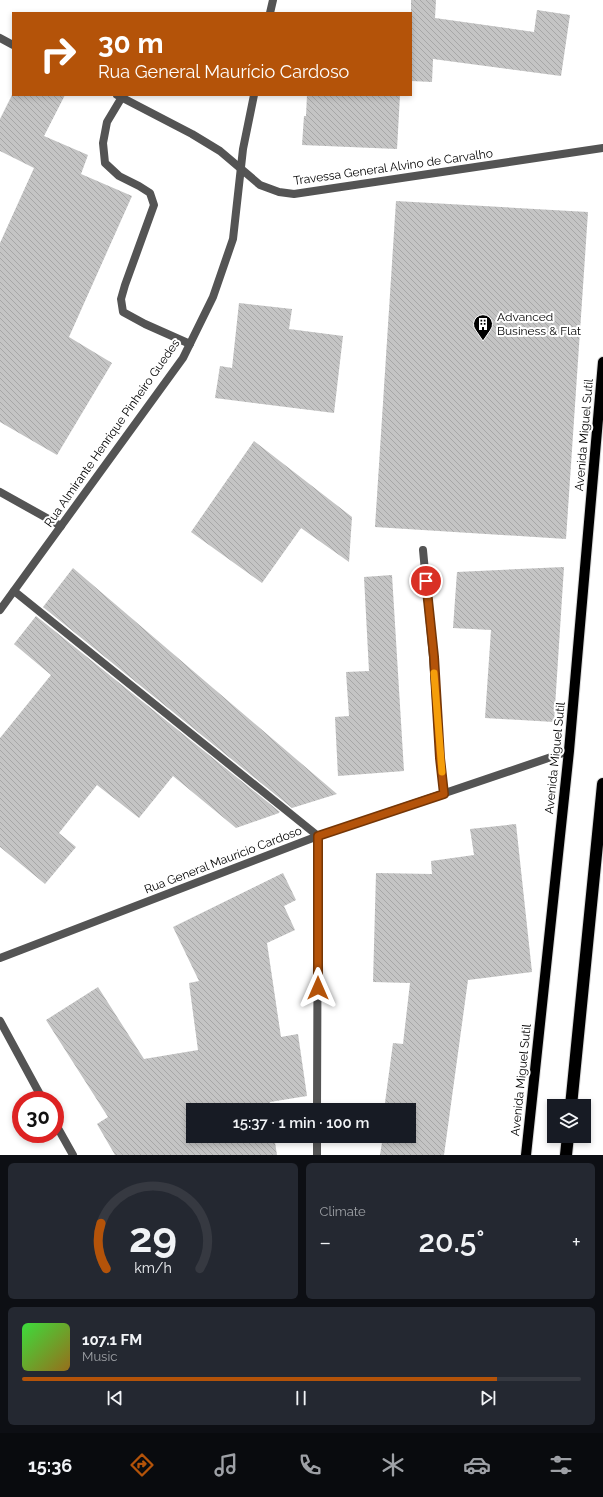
<!DOCTYPE html>
<html lang="en">
<head>
<meta charset="utf-8">
<style>
	:root { --surface:#171b24; --page:#242831; --text:#f1f3f6; --muted:#9ea1a6; --line:#363941; --accent:#b45309 }
	body { margin:0; font-family:Raleway,sans-serif; background:var(--page); color:var(--text); height:100vh; display:flex; flex-direction:column; font-size:15px; white-space:nowrap }
	* { box-sizing:border-box; margin:0 }
	p { font-size:13px; color:var(--muted) }
	.icon { flex:none; width:22px; height:22px; fill:none; stroke:currentColor; stroke-width:2; stroke-linecap:round; stroke-linejoin:round }
	.map { position:relative; height:1155px; overflow:hidden }
	.panel { display:flex; flex-direction:column; gap:8px; padding:8px; background:#0d0f14; flex:1 }
	.panel>* { flex:none }
	.top-card { position:absolute; left:12px; top:12px; width:400px; height:84px; border-radius:0px; box-shadow:0 2px 6px #0003; background:#b45309; color:#fff; overflow:hidden }
	.buttons { position:absolute; left:547px; top:1099px; display:grid; gap:8px }
	.buttons a { display:grid; place-items:center; width:44px; height:44px; border-radius:0px; background:var(--surface); box-shadow:0 2px 6px #0003; font-size:20px }
	.speed { position:absolute; left:12px; top:1091px; display:flex; gap:8px; font-size:20px; font-weight:700; text-align:center }
	.speed>* { display:grid; place-content:center; width:52px; height:52px; border-radius:50%; background:var(--surface); box-shadow:0 2px 6px #0003; line-height:1 }
	.speed .limit { border:6px solid #d22; background:#fff; color:#111 }
	.pin { position:absolute; display:grid; place-items:center; width:34px; height:34px; color:#fff; margin:-17px; border:2px solid #fff; border-radius:50%; box-shadow:0 1px 4px #0007 }
	.me { position:absolute; width:44px; margin:-22px; rotate:0deg; stroke-linejoin:round; filter:drop-shadow(0 0 3px #0008) }
	.turn { display:flex; align-items:center; gap:14px; height:84px; padding:0 20px; font-size:18px }
	.turn .icon { width:52px; height:52px; stroke-width:2.5 }
	.turn b { display:block; font-size:28px; line-height:34px }
	.big { font-size:30px; font-weight:600; line-height:1.1 }
	.panel .card { flex:1; display:flex; flex-direction:column; justify-content:center; gap:6px; min-width:0; padding:0 14px; border-radius:6px; background:var(--page) }
	.panel .dial { align-items:center; gap:0 }
	.dial svg { height:104px; overflow:visible; fill:none; stroke:var(--line); stroke-width:7; stroke-linecap:round; text-anchor:middle }
	.dial text { fill:var(--text); stroke:none }
	.song { display:flex; align-items:center; gap:12px }
	.cover { width:48px; height:48px; border-radius:6px; background:linear-gradient(135deg,hsl(120 70% 55%),hsl(40 70% 35%)) }
	.played { height:4px; border-radius:2px; background:linear-gradient(90deg,var(--accent) 85%,var(--line) 85%) }
	.keys { display:flex; justify-content:space-around; direction:ltr }
	.heat { display:flex; justify-content:space-between; align-items:center; font-size:22px; direction:ltr }
	.panel .tiles { flex:1; display:grid; gap:8px; grid-template-columns:1fr 1fr }
	.card:last-child { grid-column:span 2 }
	.trip { position:absolute; left:186px; top:1103px; width:230px; height:40px; border-radius:0px; background:var(--surface); box-shadow:0 2px 6px #0003; font-weight:600; line-height:40px; text-align:center }
	.tabs { display:flex; height:64px; justify-content:space-around; align-items:center; background:#090b0e; color:var(--muted) }
	.tabs .icon { width:28px; height:28px }
	.tabs .current { color:var(--accent) }
	.tabs b { font-size:18px; color:var(--text) }
	.map>svg:first-child { display:block }
	.building { fill:url(#building-back-hatch) }
	.lines { fill:none; stroke-linecap:round; stroke-linejoin:round }
	.primary-casing { stroke:#dbdbdb; stroke-width:12 }
	.highway-casing { stroke:#dbdbdb; stroke-width:14 }
	.lane { stroke:#545454; stroke-width:8 }
	.street { stroke:#545454; stroke-width:8 }
	.primary { stroke:#000; stroke-width:10 }
	.highway { stroke:#000; stroke-width:12 }
	.route-casing { stroke:#753606; stroke-width:10 }
	.route { stroke:#b45309; stroke-width:7 }
	.slow { stroke:#f59e0b; stroke-width:7 }
	.labels { text-anchor:middle; stroke-width:4; stroke-linejoin:round; paint-order:stroke }
	.street-label { font-size:12px; fill:#000; stroke:#fff }
	.poi-label { font-size:12px; fill:#000; stroke:#fff; text-anchor:start }
</style>
</head>
<body>
<div class="map">
<svg width="603" height="1155" viewBox="0 0 603 1155">
	<defs>
		<pattern id="building-back-hatch" width="6" height="6" patternUnits="userSpaceOnUse"><rect width="6" height="6" fill="#c4c4c4"/><path d="M-1 5l2 2M0 0l6 6M5-1l2 2" fill="none" stroke="#a7a7a7"/></pattern>
	</defs>
	<rect width="100%" height="100%" fill="#fff"/>
	<g class="building">
		<path d="M 411,0 L 436,0 L 435,18 L 534,32 L 537,10 L 570,15 L 561,76 L 433,59 L 432,82 L 411,81 Z"/>
		<path d="M 12,95 L 65,95 L 44,136 L 88,155 L 81,174 L 132,196 L 69,337 L 112,363 L 57,455 L 0,422 L 0,243 L 34,168 L 0,151 L 0,119 Z"/>
		<path d="M 307,95 L 400,95 L 397,149 L 302,145 L 304,116 L 306,116 Z"/>
		<path d="M 396,201 L 588,212 L 566,539 L 375,527 Z"/>
		<path d="M 239,303 L 292,309 L 289,329 L 343,336 L 334,413 L 215,398 L 220,366 L 232,368 Z"/>
		<path d="M 254,441 L 352,517 L 349,562 L 301,528 L 262,583 L 191,532 Z"/>
		<path d="M 564,567 L 554,722 L 485,718 L 491,630 L 453,628 L 457,572 Z"/>
		<path d="M 73,568 L 213,688 L 337,794 L 292,808 L 43,607 Z"/>
		<path d="M 392,575 L 404,771 L 338,776 L 335,717 L 349,716 L 346,672 L 369,671 L 364,577 Z"/>
		<path d="M 36,616 L 280,812 L 278,813 L 279,813 L 236,828 L 173,776 L 139,818 L 97,785 L 59,833 L 76,847 L 45,884 L 0,847 L 0,738 L 51,675 L 14,644 Z"/>
		<path d="M 516,824 L 532,972 L 468,980 L 444,1155 L 380,1155 L 383,1136 L 409,1136 L 409,1110 L 384,1110 L 393,1043 L 403,1044 L 410,983 L 373,982 L 376,873 L 432,874 L 431,861 L 474,855 L 470,829 Z"/>
		<path d="M 283,873 L 296,900 L 284,906 L 295,930 L 267,943 L 281,1037 L 298,1034 L 307,1096 L 270,1102 L 271,1110 L 193,1110 L 193,1136 L 274,1136 L 277,1155 L 115,1155 L 97,1124 L 108,1117 L 46,1020 L 98,987 L 144,1059 L 198,1050 L 189,983 L 199,981 L 173,927 Z"/>
	</g>
	<g class="lines">
		<g class="primary-casing">
			<path id="primary" d="M 526,1155 L 569,751 L 603,362"/>
		</g>
		<g class="highway-casing">
			<g id="highway">
				<path d="M 571,1106 L 603,784"/>
				<path d="M 566,1155 L 568,1136"/>
			</g>
		</g>
		<g class="lane">
			<path d="M 122,97 L 107,122 L 103,143 L 105,163 L 119,176 L 139,186 L 150,193 L 154,205 L 125,285 L 121,299 L 123,312 L 145,324 L 190,344"/>
			<path d="M 423,550 L 433,657 L 440,758 L 444,794"/>
			<path d="M 14,591 L 318,836"/>
		</g>
		<g class="street">
			<path d="M 270,13 L 273,0"/>
			<path d="M 0,38 L 13,45"/>
			<path d="M 117,95 L 192,134 L 220,151 L 260,185 L 279,192 L 294,194 L 603,148"/>
			<path d="M 0,492 L 61,526"/>
			<path d="M 0,610 L 183,358 L 213,297 L 233,239 L 243,149 L 254,95"/>
			<path d="M 0,958 L 318,836 L 569,751"/>
			<path d="M 0,1021 L 43,1100"/>
			<path d="M 317,1110 L 318,836"/>
			<path d="M 55,1123 L 73,1155"/>
			<path d="M 317,1155 L 317,1136"/>
		</g>
		<use href="#primary" class="primary"/>
		<use href="#highway" class="highway"/>
	</g>
	<g class="lines">
		<g class="route-casing">
			<path id="route" d="M 318,988 L 318,836 L 444,794 L 440,758 L 434,657 L 426,581"/>
		</g>
		<use href="#route" class="route"/>
		<path class="slow" d="M 434,673 L 442,772"/>
	</g>
	<defs>
		<g id="building-pin" transform="scale(1)"><path d="M0 17L-7.5 6A9.5 9.5 0 1 1 7.5 6Z" fill="#000" stroke="#fff"/><path d="M-4-6H4V6H1V3H-1V6H-4ZM-2.5-4.3h1.7v1.8h-1.7ZM.8-4.3h1.7v1.8H.8ZM-2.5-1h1.7V.8h-1.7ZM.8-1h1.7V.8H.8Z" fill="#fff"/></g>
	</defs>
	<g fill-rule="evenodd">
		<use href="#building-pin" x="483" y="324"/>
	</g>
	<g class="labels">
		<g class="street-label">
			<text transform="translate(393 167) rotate(-8)" y="4">Travessa General Alvino de Carvalho</text>
			<text transform="translate(112 433) rotate(-55)" y="4">Rua Almirante Henrique Pinheiro Guedes</text>
			<text transform="translate(584 435) rotate(-85)" y="4">Avenida Miguel Sutil</text>
			<text transform="translate(555 758) rotate(-84)" y="4">Avenida Miguel Sutil</text>
			<text transform="translate(223 860) rotate(-21)" y="4">Rua General Maurício Cardoso</text>
			<text transform="translate(521 1080) rotate(-84)" y="4">Avenida Miguel Sutil</text>
		</g>
		<g class="poi-label">
			<text x="497" y="321">Advanced<tspan x="497" dy="14">Business &amp; Flat</tspan></text>
		</g>
	</g>
</svg>
<div class="buttons">
<a><svg class="icon" aria-label="layers" viewBox="0 0 24 24"><path d="M12 4l9 5-9 5-9-5zM3 14l9 5 9-5"/></svg></a>
</div>
<div class="speed"><div class="limit">30</div></div>
<div class="pin" style="left:426px;top:581px;background:#d93025"><svg class="icon" aria-label="arrive" viewBox="0 0 24 24"><path d="M6 21V4h12l-3 4 3 4H6"/></svg></div>
<svg class="me" style="left:318px;top:988px" viewBox="-20 -20 40 40"><path d="M0-17L14 15 0 8-14 15z" fill="#b45309" stroke="#fff" stroke-width="4"/></svg>
<div class="trip">15:37 · 1 min · 100 m</div>
<div class="top-card">
<div class="turn"><svg class="icon" aria-label="right" viewBox="0 0 24 24"><path d="M7 20v-9h11M14 6l5 5-5 5"/></svg><div><b>30 m</b>Rua General Maurício Cardoso</div></div>
</div>
</div>
<section class="panel">
<div class="tiles">
<div class="card dial"><svg viewBox="0 0 100 80">
<path d="M14 69A42 42 0 1 1 86 69"/>
<path d="M14 69A42 42 0 0 1 10 34" stroke="#b45309"/>
<text x="50" y="56" font-size="32" font-weight="700">29</text>
<text x="50" y="72" font-size="11">km/h</text>
</svg></div>
<div class="card"><p>Climate</p>
<div class="heat"><a>−</a><b class="big">20.5°</b><a>+</a></div>
</div>
<div class="card">
<div class="song"><i class="cover"></i><div><b>107.1 FM</b><p>Music</p></div></div>
<div class="played"></div>
<div class="keys"><svg class="icon" aria-label="previous" viewBox="0 0 24 24"><path d="M18 5L8 12l10 7zM5 5v14"/></svg><svg class="icon" aria-label="pause" viewBox="0 0 24 24"><path d="M8 5v14M16 5v14"/></svg><svg class="icon" aria-label="next" viewBox="0 0 24 24"><path d="M6 5l10 7-10 7zM19 5v14"/></svg></div>
</div>
</div>
</section>
<nav class="tabs">
<b>15:36</b>
<svg class="icon current" aria-label="directions" viewBox="0 0 24 24"><path d="M12 3l9 9-9 9-9-9zM9 14v-3h6M13 9l2 2-2 2"/></svg>
<svg class="icon" aria-label="music" viewBox="0 0 24 24"><path d="M9 18V5l10-2v13"/><circle cx="6" cy="18" r="3"/><circle cx="16" cy="16" r="3"/></svg>
<svg class="icon" aria-label="phone" viewBox="0 0 24 24"><path d="M5 4h4l2 5-3 2q2 4 5 5l2-3 5 2v4C11 20 4 13 5 4z"/></svg>
<svg class="icon" aria-label="climate" viewBox="0 0 24 24"><path d="M12 3v18M4 7l16 10M4 17L20 7"/></svg>
<svg class="icon" aria-label="car" viewBox="0 0 24 24"><path d="M5 17H2v-5l4-1 3-4h7l3 4 3 1v5h-3M9 17h6M6 11h13"/><circle cx="7" cy="17" r="2"/><circle cx="17" cy="17" r="2"/></svg>
<svg class="icon" aria-label="filters" viewBox="0 0 24 24"><path d="M4 7h16M4 17h16"/><circle cx="9" cy="7" r="2"/><circle cx="15" cy="17" r="2"/></svg>
</nav>
</body>
</html>
